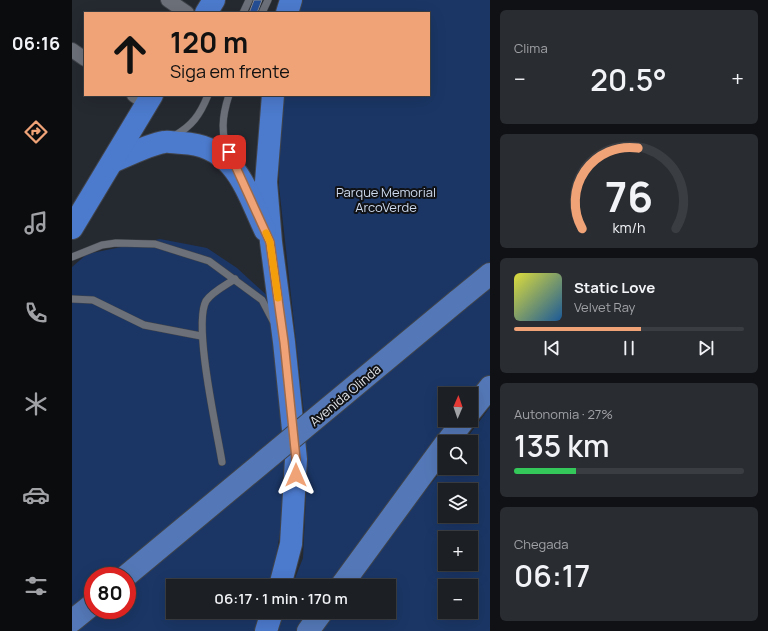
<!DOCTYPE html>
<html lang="pt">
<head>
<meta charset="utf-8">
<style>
	:root { --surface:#1c1f24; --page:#292c31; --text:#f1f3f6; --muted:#a0a2a6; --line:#3a3d41; --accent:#efa377 }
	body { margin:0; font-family:Manrope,sans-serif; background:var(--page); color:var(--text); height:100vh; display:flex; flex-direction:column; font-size:15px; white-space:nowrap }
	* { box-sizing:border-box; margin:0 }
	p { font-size:13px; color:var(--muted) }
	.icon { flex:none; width:22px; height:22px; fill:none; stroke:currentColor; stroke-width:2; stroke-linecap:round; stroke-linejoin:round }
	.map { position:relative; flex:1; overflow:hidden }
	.panel { display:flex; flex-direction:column; gap:10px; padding:10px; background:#0f1114; width:278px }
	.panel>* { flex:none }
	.hud { position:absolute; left:12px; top:12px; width:346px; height:84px; border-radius:0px; box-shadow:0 4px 16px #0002,0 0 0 1px var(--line); background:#efa377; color:#111; overflow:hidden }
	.needle { width:26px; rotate:2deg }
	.fabs { position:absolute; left:366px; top:387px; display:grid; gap:8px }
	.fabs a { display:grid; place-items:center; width:40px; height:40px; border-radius:0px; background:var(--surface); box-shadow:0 4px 16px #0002,0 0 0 1px var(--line); font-size:20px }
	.speed { position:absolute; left:12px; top:567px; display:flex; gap:8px; font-size:20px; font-weight:700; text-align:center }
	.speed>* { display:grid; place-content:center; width:52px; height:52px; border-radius:50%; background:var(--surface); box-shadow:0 4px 16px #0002,0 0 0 1px var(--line); line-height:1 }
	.speed .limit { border:6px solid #d22; background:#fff; color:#111 }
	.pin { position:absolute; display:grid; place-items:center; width:34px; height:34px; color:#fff; margin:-17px; border-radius:8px; box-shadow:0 2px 6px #0006 }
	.me { position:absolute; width:44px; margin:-22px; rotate:0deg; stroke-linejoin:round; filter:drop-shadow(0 0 3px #0008) }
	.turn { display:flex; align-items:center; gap:14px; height:84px; padding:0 20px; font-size:18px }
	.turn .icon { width:52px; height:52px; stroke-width:2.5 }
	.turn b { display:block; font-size:28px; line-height:34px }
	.big { font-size:30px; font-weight:600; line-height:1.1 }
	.panel .widget { flex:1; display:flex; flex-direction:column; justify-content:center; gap:6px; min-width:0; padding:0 14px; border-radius:6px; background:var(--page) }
	.panel .dial { align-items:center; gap:0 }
	.dial svg { height:104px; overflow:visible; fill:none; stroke:var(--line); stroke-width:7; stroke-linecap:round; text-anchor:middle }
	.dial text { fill:var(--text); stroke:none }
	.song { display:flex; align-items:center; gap:12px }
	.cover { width:48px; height:48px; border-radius:6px; background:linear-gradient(135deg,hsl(60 70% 55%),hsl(210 70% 35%)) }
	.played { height:4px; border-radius:2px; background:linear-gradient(90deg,var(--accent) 55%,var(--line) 55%) }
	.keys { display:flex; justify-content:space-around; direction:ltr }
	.heat { display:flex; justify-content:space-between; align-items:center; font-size:22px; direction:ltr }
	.charge { height:6px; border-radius:3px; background:linear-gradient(90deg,#34c759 27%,var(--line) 0) }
	.trip { position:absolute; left:94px; top:579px; width:230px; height:40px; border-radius:0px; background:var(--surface); box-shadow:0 4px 16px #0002,0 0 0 1px var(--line); font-weight:600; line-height:40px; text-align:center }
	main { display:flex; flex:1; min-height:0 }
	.tabs { display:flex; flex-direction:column; width:72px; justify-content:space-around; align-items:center; background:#0b0c0e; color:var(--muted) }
	.tabs .icon { width:28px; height:28px }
	.tabs .on { color:var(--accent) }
	.tabs b { font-size:18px; color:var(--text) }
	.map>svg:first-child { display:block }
	.green { fill:#1b3665; fill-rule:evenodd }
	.building { fill:#264e94; stroke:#868b94 }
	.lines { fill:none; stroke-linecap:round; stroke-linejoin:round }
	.service-casing { stroke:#40444a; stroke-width:8 }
	.minor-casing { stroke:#40444a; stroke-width:16 }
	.primary-casing { stroke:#40444a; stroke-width:24 }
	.trunk-casing { stroke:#40444a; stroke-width:24 }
	.service { stroke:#6c7079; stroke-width:7 }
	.minor { stroke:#6c7079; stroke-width:14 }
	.primary { stroke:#5478b7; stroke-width:22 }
	.trunk { stroke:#4c7acc; stroke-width:22 }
	.primary-bridge-casing { stroke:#40444a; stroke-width:24; stroke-linecap:butt }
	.primary-bridge { stroke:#5478b7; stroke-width:22 }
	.route-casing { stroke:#9b6a4d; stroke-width:10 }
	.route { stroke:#efa377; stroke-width:7 }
	.slow { stroke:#f59e0b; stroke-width:7 }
	.labels { text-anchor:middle; stroke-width:4; stroke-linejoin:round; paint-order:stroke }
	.park-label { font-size:13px; fill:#cedaee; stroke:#101215 }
	.street-label { font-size:13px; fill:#e0e3e7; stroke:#101215 }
</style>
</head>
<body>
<main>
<nav class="tabs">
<b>06:16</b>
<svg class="icon on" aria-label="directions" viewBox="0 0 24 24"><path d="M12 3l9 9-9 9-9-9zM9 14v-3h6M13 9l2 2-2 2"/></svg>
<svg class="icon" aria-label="music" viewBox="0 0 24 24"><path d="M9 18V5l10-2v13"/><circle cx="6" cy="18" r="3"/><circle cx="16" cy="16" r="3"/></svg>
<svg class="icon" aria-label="phone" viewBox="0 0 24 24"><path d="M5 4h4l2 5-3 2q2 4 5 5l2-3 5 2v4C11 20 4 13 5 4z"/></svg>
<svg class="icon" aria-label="climate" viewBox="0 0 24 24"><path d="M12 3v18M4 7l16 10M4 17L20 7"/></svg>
<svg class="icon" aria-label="car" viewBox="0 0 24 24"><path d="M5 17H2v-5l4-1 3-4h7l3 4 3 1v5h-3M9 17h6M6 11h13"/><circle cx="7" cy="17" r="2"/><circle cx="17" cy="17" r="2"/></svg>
<svg class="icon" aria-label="filters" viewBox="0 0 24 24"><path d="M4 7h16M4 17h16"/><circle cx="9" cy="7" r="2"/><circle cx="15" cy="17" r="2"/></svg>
</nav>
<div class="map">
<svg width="418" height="631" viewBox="0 0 418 631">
	<rect width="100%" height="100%" fill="#252930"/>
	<g class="green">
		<path d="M 219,0 L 418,0 L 418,266 L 232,413 L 207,186 L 208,95 L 357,95 L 357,13 L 215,13 Z"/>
		<path d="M 88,239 L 135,248 L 165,268 L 201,301 L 216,328 L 212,509 L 199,586 L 101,586 L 101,612 L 190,612 L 183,631 L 0,631 L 21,610 L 55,610 L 55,576 L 46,576 L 195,444 L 38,576 L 21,576 L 21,590 L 0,608 L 0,267 L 15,254 Z"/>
		<path d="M 418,280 L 418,375 L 399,400 L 399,394 L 373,394 L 373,420 L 384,420 L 260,586 L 220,586 L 231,558 L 235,474 L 232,425 Z"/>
		<path d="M 418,407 L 418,631 L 236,631 L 251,612 L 317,612 L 317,586 L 273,586 L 373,467 L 399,468 L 399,442 L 392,442 ZM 373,490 L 399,490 L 399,516 L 373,516 ZM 373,538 L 399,538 L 399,564 L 373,564 ZM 373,586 L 399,586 L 399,612 L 373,612 Z"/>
		<path d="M 211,612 L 241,612 L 226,631 L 204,631 Z"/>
	</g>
	<path class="building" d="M 182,0 L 190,0 L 185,13 L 177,13 Z"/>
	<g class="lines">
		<g class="service-casing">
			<g id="service">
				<path d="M 171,13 L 177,0"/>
				<path d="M 190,13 L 196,0"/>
				<path d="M 157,95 C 150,116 148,135 158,156"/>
				<path d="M 102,136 C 120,126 128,115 136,95"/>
				<path d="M 0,257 L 30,245 L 44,243 L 83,244 L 137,261 L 190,300 L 201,321"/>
				<path d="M 0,299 L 21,300 L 72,325 L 129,336"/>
				<path d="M 150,462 C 145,431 121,325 134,301 C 140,292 154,285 163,279"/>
			</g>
		</g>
		<g class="minor-casing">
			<g id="minor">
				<path d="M 96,0 L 115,13"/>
				<path d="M 0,50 L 13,59"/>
				<path d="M 62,95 L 75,104"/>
			</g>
		</g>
		<g class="primary-casing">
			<g id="primary">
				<path d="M 385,301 L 418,274"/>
				<path d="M 399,411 L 418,387"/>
				<path d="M 375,442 L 392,420"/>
				<path d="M 269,586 L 373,444"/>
				<path d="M 0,621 L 21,604"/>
				<path d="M 236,631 L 250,612"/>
			</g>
		</g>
		<g class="trunk-casing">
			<g id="trunk">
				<path d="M 134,13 L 142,0"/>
				<path d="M 215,13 L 219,0"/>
				<path d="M 201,95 L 194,182 L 199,242 L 212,342 L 224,459 L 219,544 L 208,586"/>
				<path d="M 40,162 C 54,156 78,144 92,142 C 97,141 104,143 110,143 C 163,145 174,190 193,230"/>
				<path d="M 0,228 L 80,95"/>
				<path d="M 194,631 L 200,612"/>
			</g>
		</g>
		<use href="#service" class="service"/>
		<use href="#minor" class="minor"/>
		<use href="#primary" class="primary"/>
		<use href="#trunk" class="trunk"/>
		<g class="primary-bridge-casing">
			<path id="primary-bridge" d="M 54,576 L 385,301"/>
		</g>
		<use href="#primary-bridge" class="primary-bridge"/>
	</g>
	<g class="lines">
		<g class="route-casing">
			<path id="route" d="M 157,152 L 198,242 L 212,342 L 224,459 L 224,475"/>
		</g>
		<use href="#route" class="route"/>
		<path class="slow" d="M 194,233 L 198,242 L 206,298"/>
	</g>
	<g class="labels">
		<g class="park-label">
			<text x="314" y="197">Parque Memorial<tspan x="314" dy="15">ArcoVerde</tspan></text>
		</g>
		<g class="street-label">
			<text transform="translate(273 395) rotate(-40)" y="5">Avenida Olinda</text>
		</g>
	</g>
</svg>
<div class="fabs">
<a><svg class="needle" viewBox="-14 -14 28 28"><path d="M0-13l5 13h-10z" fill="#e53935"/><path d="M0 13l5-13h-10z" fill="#a0a2a6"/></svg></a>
<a><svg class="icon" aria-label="search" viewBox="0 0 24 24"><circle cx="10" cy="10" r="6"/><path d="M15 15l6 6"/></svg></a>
<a><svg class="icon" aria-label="layers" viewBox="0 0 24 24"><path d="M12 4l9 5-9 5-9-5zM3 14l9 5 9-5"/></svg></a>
<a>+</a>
<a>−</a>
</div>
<div class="speed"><div class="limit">80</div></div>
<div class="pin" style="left:157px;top:152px;background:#d93025"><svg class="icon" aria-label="arrive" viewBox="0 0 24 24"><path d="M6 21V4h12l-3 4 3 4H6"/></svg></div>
<svg class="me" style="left:224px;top:475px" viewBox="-20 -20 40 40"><path d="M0-17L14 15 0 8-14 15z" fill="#efa377" stroke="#fff" stroke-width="4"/></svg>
<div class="trip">06:17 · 1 min · 170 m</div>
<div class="hud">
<div class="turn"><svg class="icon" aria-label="ahead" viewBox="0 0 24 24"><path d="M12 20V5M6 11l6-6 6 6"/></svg><div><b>120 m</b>Siga em frente</div></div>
</div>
</div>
<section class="panel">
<div class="widget"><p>Clima</p>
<div class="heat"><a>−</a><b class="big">20.5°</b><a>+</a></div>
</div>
<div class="widget dial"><svg viewBox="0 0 100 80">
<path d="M14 69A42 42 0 1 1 86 69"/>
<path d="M14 69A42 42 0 0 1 57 7" stroke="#efa377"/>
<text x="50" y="56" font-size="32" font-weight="700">76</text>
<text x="50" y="72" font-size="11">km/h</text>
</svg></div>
<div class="widget">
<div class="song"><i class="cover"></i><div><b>Static Love</b><p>Velvet Ray</p></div></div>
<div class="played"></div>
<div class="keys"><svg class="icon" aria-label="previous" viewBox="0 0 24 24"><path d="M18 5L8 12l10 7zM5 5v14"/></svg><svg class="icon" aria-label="pause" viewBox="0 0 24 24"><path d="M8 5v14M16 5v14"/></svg><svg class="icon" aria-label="next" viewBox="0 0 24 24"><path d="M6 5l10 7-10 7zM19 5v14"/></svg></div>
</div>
<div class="widget"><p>Autonomia · 27%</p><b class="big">135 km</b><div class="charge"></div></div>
<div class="widget"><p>Chegada</p><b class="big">06:17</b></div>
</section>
</main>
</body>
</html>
